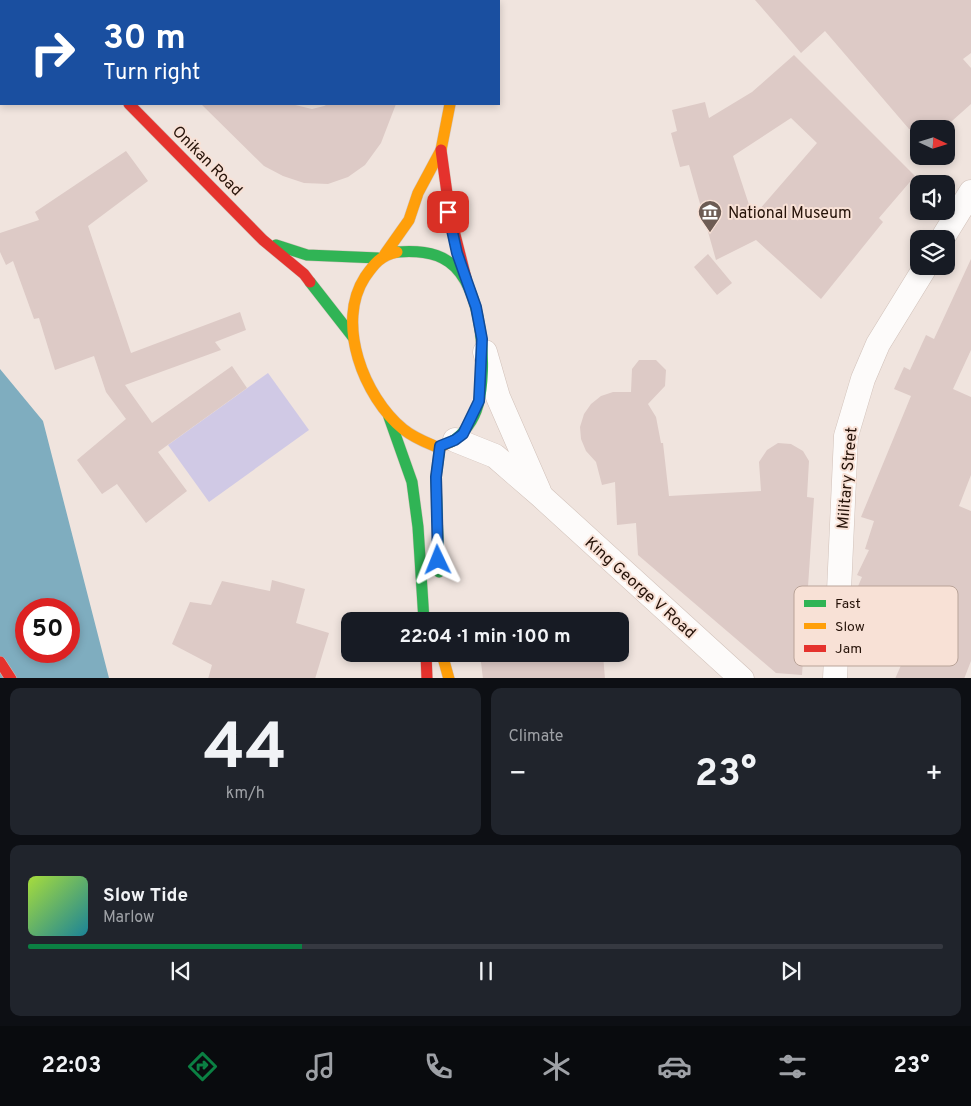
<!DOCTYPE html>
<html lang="en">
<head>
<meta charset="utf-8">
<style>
	:root { --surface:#171b24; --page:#20242c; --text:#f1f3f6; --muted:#9ea1a6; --line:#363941; --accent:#0b8043 }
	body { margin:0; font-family:Overpass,sans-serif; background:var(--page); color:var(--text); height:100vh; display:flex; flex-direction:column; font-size:19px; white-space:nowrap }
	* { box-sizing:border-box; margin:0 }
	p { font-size:16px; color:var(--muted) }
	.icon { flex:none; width:28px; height:28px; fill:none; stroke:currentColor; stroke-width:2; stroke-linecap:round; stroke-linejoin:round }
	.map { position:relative; height:678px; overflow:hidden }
	.side { display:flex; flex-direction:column; gap:10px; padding:10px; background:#0d0f14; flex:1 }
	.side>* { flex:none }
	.top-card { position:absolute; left:0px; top:0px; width:500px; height:105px; box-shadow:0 2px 8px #0003; background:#1a4fa0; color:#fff; overflow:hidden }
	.needle { width:32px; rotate:94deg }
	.fabs { position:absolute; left:910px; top:120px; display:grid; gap:10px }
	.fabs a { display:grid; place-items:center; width:45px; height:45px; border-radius:10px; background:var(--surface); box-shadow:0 2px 8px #0003; font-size:25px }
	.speed { position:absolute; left:15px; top:598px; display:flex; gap:10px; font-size:25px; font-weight:700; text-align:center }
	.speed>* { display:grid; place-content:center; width:65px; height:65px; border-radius:50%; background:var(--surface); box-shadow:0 2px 8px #0003; line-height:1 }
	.speed .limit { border:8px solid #d22; background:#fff; color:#111 }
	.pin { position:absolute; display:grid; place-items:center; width:42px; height:42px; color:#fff; margin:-21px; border-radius:10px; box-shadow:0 2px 8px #0006 }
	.me { position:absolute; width:55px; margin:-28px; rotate:358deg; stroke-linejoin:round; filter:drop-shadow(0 0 4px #0008) }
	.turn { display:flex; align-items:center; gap:18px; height:105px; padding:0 20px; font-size:22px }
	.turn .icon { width:65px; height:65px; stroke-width:2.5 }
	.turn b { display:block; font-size:35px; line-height:42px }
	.big { font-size:38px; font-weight:700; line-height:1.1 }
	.side .widget { flex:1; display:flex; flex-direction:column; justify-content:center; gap:8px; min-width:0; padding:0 18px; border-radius:10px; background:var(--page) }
	.side .dial { align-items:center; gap:0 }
	.dial b { font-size:65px; line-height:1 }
	.song { display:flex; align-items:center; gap:15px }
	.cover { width:60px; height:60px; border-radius:8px; background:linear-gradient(135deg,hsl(80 70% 55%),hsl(190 70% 35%)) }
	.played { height:5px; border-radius:2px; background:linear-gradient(90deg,var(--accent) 30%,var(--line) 30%) }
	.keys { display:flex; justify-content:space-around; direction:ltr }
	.heat { display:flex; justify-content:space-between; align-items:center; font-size:28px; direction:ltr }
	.side .tiles { flex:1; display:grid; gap:10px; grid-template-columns:1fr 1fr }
	.widget:last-child { grid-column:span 2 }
	.trip { position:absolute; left:341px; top:612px; width:288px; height:50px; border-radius:10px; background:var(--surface); box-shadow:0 2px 8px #0003; font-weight:700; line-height:50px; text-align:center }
	.menu { display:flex; height:80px; justify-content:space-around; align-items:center; background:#090b0e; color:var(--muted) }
	.menu .icon { width:35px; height:35px }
	.menu .on { color:var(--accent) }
	.menu b { font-size:22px; color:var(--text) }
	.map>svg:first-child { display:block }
	.green { fill:#d0c9e5 }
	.water { fill:#7fadbf; fill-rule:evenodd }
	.building { fill:#ddcac6; fill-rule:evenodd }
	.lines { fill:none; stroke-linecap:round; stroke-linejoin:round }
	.street-casing { stroke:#d1c1b9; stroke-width:25 }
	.fast-casing { stroke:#d1c1b9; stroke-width:12 }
	.slow-casing { stroke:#d1c1b9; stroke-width:12 }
	.jam-casing { stroke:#d1c1b9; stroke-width:12 }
	.street { stroke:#fdfbfa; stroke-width:24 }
	.fast { stroke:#30b455; stroke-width:11 }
	.slow { stroke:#ff9f0a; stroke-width:11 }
	.jam { stroke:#e5322d; stroke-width:11 }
	.route-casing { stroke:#114b97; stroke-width:12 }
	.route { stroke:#1a73e8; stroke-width:9 }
	.labels { text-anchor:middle; stroke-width:4; stroke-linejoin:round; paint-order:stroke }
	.street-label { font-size:16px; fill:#261309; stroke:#f8e1d6 }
	.poi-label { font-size:16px; fill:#261309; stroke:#f8e1d6; text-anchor:start }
	.key { fill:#f8e1d6; stroke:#b9a398; stroke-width:1 }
	.key-label { font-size:14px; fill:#261309 }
</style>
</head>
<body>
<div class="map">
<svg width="971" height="679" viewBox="0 0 971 679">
	<rect width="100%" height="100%" fill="#f0e4de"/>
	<path class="green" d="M 268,373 L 309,430 L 209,502 L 168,445 Z"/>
	<path class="water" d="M 0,369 L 43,421 L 109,678 L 0,678 ZM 26,609 L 69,609 L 69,651 L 26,651 Z"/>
	<g class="building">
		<path d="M 755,0 L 971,0 L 971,53 L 963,59 L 971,68 L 971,104 L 943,129 L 909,129 L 825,31 L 801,53 Z"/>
		<path d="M 794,55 L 915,176 L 879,218 L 883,222 L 821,299 L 756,240 L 716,260 L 689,165 L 680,167 L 671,133 L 677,131 L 672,110 L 705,102 L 709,118 L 752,92 ZM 791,118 L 817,143 L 753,217 L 733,156 Z"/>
		<path d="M 201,104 L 291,104 L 312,109 L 324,106 L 328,104 L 396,104 L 381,143 L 365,165 L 348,177 L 328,184 L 304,183 L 283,176 L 264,166 Z"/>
		<path d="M 126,151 L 148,181 L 88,226 L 131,353 L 240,312 L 246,330 L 215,342 L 221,350 L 125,385 L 152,423 L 232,366 L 247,388 L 158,452 L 187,491 L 146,523 L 117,484 L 102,494 L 77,460 L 126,419 L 106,392 L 94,356 L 55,370 L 39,318 L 34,319 L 13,261 L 6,265 L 0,252 L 0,233 L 39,220 L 35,212 Z"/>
		<path d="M 708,254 L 732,283 L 717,295 L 694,267 Z"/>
		<path d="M 971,259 L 971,350 L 953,389 L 971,397 L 971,475 L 959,506 L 971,511 L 971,661 L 964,679 L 895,679 L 902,663 L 851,636 L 851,623 L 866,595 L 856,591 L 862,577 L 857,575 L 869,550 L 865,549 L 874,521 L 861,517 L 911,396 L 894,389 L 904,367 L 910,370 L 926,335 L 934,339 Z"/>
		<path d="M 639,360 L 656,360 L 666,370 L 665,386 L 648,404 L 656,417 L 661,443 L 663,443 L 669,496 L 761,491 L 759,462 L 767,450 L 778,443 L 791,444 L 803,451 L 809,461 L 807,497 L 814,498 L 802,675 L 776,673 L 638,555 L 636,523 L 617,525 L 615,482 L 602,485 L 596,462 L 586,451 L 581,439 L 580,427 L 584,414 L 591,404 L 601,396 L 613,392 L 631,392 L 632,369 Z"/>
		<path d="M 272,580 L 305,589 L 296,623 L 329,633 L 315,679 L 208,679 L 212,665 L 172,644 L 190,602 L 211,605 L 222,581 L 270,591 Z"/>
		<path d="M 564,618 L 564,621 L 528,621 Z"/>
		<path d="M 480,654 L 603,654 L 605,679 L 483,679 Z"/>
	</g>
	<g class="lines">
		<g class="street-casing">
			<g id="street">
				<path d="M 942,239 L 971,192"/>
				<path d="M 485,352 L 498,397 L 539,491"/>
				<path d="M 455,440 L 495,456 L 540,495 L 742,679"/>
				<path d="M 835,679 L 846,436 L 863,379 L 878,344 L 926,266"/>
			</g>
		</g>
		<g class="fast-casing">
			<g id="fast">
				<path d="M 276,245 L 307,255 L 378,258"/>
				<path d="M 397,252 C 414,251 434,251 449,262 C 483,286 488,368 478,405 C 474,420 464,434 451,442"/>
				<path d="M 310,282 L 353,337"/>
				<path d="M 389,417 L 412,482 L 418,527 L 424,621"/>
				<path d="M 439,572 L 436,477 L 440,447"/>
			</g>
		</g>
		<g class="slow-casing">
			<g id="slow">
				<path d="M 397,252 C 381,255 374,264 365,277 C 335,323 364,397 403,429 C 414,438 425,442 437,447 L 440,447 L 451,442"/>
				<path d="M 385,254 L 409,220 L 418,193 L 441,150 L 450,104"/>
				<path d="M 442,654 L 449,679"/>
			</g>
		</g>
		<g class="jam-casing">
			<g id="jam">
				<path d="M 27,0 L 28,1"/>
				<path d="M 484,1 L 485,0"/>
				<path d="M 129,104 L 263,240 L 304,274 L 310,282"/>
				<path d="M 441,150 L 450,215 L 466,278"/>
				<path d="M 426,654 L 427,679"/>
				<path d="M 0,662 L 11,679"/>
			</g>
		</g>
		<use href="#street" class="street"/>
		<use href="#fast" class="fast"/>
		<use href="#slow" class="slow"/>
		<use href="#jam" class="jam"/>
	</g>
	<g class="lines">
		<g class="route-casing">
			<path id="route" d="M 438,560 L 436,477 L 440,446 L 455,440 L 463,434 L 479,401 L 482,339 L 476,307 L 457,253 L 448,212"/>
		</g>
		<use href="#route" class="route"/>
	</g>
	<defs>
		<g id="museum-pin" transform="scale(1.25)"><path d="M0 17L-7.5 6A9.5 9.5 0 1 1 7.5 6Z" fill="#6d5c54" stroke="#f8e1d6"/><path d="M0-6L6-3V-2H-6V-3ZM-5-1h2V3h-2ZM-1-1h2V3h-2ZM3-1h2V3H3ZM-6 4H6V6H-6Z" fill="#fff"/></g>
	</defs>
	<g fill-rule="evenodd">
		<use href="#museum-pin" x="710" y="212"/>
	</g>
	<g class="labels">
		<g class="street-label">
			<text transform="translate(208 160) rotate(45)" y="6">Onikan Road</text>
			<text transform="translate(846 478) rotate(-85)" y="6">Military Street</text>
			<text transform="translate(641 587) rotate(42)" y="6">King George V Road</text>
		</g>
		<g class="poi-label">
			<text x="728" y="218">National Museum</text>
		</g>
	</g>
	<rect x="794" y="586" width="164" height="80" rx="8" class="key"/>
	<rect x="804" y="600" width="22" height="7" fill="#30b455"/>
	<rect x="804" y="623" width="22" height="6" fill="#ff9f0a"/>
	<rect x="804" y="645" width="22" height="7" fill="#e5322d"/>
	<g class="key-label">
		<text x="835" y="608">Fast</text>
		<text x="835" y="631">Slow</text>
		<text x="835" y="653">Jam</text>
	</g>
</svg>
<div class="fabs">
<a><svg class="needle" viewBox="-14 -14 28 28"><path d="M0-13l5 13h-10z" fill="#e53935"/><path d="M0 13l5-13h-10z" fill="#9ea1a6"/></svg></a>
<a><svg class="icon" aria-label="sound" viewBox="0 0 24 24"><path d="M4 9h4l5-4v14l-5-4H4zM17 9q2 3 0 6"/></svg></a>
<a><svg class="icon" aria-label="layers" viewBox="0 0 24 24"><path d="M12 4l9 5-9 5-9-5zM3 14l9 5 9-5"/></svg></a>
</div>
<div class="speed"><div class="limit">50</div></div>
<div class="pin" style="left:448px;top:212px;background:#d93025"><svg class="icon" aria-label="arrive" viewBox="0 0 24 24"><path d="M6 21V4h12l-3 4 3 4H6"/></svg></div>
<svg class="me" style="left:438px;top:560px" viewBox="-20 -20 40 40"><path d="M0-17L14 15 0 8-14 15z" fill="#1a73e8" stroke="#fff" stroke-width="4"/></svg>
<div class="trip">22:04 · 1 min · 100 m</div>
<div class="top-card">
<div class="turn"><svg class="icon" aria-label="right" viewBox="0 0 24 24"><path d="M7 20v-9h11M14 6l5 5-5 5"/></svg><div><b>30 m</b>Turn right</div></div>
</div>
</div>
<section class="side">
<div class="tiles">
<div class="widget dial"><b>44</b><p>km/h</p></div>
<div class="widget"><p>Climate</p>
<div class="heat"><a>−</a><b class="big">23°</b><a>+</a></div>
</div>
<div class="widget">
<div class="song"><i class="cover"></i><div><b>Slow Tide</b><p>Marlow</p></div></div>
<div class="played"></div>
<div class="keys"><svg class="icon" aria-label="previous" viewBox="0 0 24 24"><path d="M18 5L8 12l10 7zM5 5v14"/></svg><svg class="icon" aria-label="pause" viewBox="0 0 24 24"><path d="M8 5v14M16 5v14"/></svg><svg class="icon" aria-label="next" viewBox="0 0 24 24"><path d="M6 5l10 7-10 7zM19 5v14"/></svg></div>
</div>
</div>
</section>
<nav class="menu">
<b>22:03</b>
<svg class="icon on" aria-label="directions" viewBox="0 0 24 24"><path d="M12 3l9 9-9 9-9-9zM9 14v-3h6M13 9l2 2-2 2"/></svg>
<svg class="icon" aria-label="music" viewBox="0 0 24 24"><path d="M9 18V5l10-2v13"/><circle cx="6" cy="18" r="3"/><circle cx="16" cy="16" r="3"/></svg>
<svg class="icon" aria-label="phone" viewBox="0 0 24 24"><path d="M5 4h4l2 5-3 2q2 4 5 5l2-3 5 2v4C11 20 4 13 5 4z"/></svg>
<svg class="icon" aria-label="climate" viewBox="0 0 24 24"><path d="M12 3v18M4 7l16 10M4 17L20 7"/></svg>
<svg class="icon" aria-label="car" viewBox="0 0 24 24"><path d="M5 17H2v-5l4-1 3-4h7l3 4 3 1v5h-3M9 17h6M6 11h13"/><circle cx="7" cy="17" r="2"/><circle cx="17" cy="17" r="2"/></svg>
<svg class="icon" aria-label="filters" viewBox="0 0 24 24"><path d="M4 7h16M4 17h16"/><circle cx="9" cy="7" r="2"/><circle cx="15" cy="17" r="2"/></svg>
<b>23°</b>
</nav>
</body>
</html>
